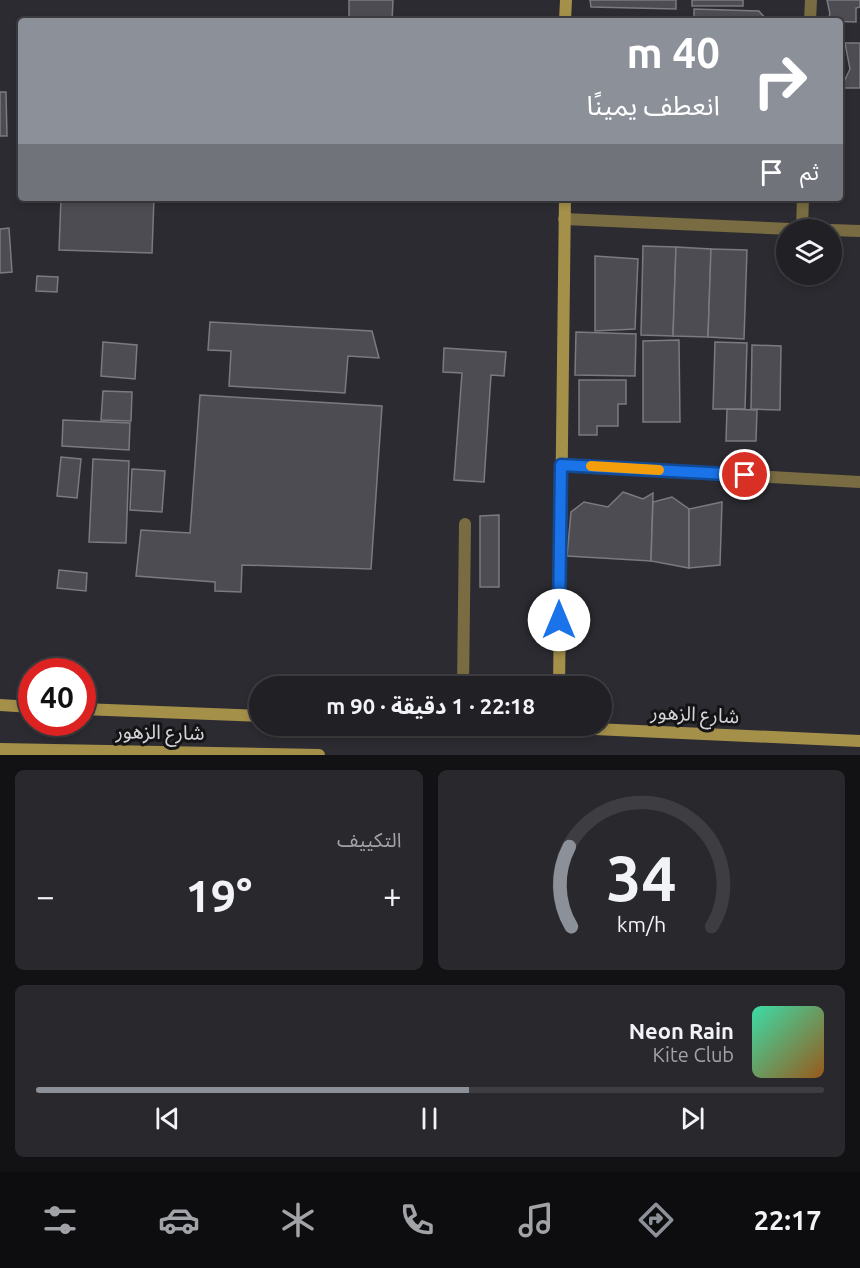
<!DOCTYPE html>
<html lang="ar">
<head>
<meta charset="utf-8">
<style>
	:root { --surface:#212025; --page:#29282d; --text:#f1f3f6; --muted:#a2a3a7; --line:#3e3e42; --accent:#8c9099 }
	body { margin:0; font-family:Ubuntu,"Noto Sans Arabic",sans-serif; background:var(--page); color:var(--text); direction:rtl; height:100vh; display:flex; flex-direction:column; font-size:22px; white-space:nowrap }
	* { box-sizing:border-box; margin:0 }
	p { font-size:20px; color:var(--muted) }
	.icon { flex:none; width:33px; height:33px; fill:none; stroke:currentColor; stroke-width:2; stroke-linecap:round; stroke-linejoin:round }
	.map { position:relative; height:755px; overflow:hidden; direction:ltr }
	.drawer { display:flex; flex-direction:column; gap:15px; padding:15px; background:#121214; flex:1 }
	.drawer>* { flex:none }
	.guide { position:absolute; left:18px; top:18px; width:825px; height:183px; border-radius:6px; box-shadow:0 3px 9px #0003,0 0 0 2px var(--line); direction:rtl; background:#8c9099; color:#fff; overflow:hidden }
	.tools { position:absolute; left:776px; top:219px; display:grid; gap:12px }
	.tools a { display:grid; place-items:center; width:66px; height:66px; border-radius:50%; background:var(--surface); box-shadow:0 3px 9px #0003,0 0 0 2px var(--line); font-size:30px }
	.speed { position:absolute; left:18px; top:658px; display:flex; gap:12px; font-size:30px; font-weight:700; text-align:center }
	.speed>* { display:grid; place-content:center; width:78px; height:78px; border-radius:50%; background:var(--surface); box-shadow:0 3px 9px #0003,0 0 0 2px var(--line); line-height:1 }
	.speed .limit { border:9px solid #d22; background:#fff; color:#111 }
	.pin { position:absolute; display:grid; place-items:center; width:51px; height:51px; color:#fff; margin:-26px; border:3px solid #fff; border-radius:50%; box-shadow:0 2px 6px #0007 }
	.me { position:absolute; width:66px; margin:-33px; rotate:0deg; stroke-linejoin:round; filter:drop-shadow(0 0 4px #0008) }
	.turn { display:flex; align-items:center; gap:21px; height:126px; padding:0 24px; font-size:27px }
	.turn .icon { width:78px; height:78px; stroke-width:2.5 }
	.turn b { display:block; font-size:42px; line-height:51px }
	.then { display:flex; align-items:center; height:57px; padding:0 24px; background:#0003; gap:12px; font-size:22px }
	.big { font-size:45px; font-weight:700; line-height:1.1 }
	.drawer .card { flex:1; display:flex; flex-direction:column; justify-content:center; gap:9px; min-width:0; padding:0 21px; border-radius:9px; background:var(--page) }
	.drawer .dial { align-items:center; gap:0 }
	.dial svg { height:156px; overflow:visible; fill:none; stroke:var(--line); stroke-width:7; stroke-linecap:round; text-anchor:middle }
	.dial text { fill:var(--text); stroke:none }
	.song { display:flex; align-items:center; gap:18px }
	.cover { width:72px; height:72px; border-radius:9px; background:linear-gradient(135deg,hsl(160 70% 55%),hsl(30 70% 35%)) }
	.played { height:6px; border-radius:3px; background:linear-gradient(90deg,var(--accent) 55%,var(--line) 55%) }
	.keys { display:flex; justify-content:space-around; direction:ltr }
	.heat { display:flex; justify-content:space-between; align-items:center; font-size:33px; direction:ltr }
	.drawer .tiles { flex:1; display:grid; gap:15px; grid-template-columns:1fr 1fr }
	.card:last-child { grid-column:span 2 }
	.trip { position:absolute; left:249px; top:676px; width:363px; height:60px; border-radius:30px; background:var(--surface); box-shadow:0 3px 9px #0003,0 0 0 2px var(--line); font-weight:700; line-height:60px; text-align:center; direction:rtl }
	.tab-bar { display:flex; height:96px; justify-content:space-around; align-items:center; background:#0d0d0f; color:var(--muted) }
	.tab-bar .icon { width:42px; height:42px }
	.tab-bar .active { color:var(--accent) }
	.tab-bar b { font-size:27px; color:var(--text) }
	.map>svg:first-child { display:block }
	.building { fill:#4d4c52; stroke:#7b7a80; stroke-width:1.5 }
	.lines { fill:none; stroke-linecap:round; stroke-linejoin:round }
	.lane { stroke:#796c42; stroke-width:12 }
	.street { stroke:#796c42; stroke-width:12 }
	.secondary { stroke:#a5904a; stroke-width:12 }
	.route-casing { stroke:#114b97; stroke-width:15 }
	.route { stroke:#1a73e8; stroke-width:10 }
	.slow { stroke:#f59e0b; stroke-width:10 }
	.labels { text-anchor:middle; stroke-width:6; stroke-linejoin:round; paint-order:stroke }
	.street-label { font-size:20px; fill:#d4d3d7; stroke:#141416 }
</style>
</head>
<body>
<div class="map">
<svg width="860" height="755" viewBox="0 0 860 755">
	<rect width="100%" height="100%" fill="#2c2b31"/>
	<g class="building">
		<path d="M 349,0 L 393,0 L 392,21 L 349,21 Z"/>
		<path d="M 590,0 L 676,0 L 676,9 L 591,7 Z"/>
		<rect x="692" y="0" width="51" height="6"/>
		<path d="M 827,0 L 860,0 L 860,7 L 856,8 L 856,22 L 827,21 L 830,14 Z"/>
		<path d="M 694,9 L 759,11 L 765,18 L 765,21 L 694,21 Z"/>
		<path d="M 845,43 L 860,43 L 860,88 L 841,88 L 850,69 Z"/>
		<path d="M 0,92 L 6,92 L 7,136 L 0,136 Z"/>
		<path d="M 61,198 L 154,198 L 152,253 L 59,250 Z"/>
		<path d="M 9,228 L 12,272 L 0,273 L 0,229 Z"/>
		<path d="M 643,246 L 676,247 L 673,336 L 641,335 Z"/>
		<path d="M 676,247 L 711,249 L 708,337 L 673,336 Z"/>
		<path d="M 711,249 L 747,250 L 744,339 L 708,337 Z"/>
		<path d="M 595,256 L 638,259 L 635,329 L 595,331 Z"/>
		<path d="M 37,276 L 58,277 L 57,292 L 36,291 Z"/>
		<path d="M 210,322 L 372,331 L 379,358 L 348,356 L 345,393 L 229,386 L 231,351 L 208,350 Z"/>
		<path d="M 576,332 L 636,334 L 635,376 L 575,375 Z"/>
		<path d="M 679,340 L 680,422 L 643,422 L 643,341 Z"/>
		<path d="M 103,342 L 137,345 L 135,379 L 101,376 Z"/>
		<path d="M 715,342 L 747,343 L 745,409 L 713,409 Z"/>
		<path d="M 752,345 L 781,346 L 780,410 L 751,409 Z"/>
		<path d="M 444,348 L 506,352 L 504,376 L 491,375 L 484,482 L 454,480 L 462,373 L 443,372 Z"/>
		<path d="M 579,380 L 626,380 L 626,404 L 618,404 L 618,426 L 597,426 L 597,435 L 579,435 Z"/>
		<path d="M 103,391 L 132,392 L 131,421 L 101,420 Z"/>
		<path d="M 200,395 L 382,406 L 371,569 L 242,565 L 241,592 L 215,591 L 215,582 L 136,576 L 141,530 L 190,533 Z"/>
		<path d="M 727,409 L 757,410 L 756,441 L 726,441 Z"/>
		<path d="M 63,420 L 130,423 L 129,450 L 62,446 Z"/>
		<path d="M 61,457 L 81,459 L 77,498 L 57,496 Z"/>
		<path d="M 93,459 L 129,461 L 126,543 L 89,542 Z"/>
		<path d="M 132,469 L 165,471 L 162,512 L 130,510 Z"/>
		<path d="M 623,492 L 643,499 L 653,493 L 651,561 L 567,556 L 571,512 L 584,502 L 608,507 Z"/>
		<path d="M 672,497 L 689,509 L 689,568 L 651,561 L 653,502 Z"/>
		<path d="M 722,502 L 720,565 L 689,568 L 689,509 Z"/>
		<path d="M 499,515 L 499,587 L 480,587 L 480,516 Z"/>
		<path d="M 59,570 L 87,573 L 86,591 L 57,588 Z"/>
	</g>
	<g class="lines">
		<path class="lane" d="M 463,687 L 465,524"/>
		<g class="street">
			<path d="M 810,21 L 811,0"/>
			<path d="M 564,219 L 813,230"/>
			<path d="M 802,229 L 803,198"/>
			<path d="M 831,230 L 860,231"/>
			<path d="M 561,465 L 860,482"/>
		</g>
		<g class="secondary">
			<path d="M 565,21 L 566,0"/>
			<path d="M 559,687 L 565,198"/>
			<path d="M 0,705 L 32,707"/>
			<path d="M 82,709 L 260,716"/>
			<path d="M 529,726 L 860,741"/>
			<path d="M 0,749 L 319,755"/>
		</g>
	</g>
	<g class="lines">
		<g class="route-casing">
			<path id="route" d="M 559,620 L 561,465 L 745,475"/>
		</g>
		<use href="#route" class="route"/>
		<path class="slow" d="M 591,466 L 659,470"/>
	</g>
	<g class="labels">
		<g class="street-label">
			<text transform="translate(695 714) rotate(3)" y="7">شارع الزهور</text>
			<text transform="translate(160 732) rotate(1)" y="7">شارع الزهور</text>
		</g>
	</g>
</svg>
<div class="tools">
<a><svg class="icon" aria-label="layers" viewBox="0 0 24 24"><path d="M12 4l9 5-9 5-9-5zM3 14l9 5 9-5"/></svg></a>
</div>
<div class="speed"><div class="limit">40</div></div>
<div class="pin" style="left:745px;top:475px;background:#d93025"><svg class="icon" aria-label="arrive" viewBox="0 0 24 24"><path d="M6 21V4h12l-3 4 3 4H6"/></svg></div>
<svg class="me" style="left:559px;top:620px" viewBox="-20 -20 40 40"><circle r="19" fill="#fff"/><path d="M0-13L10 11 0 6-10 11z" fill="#1a73e8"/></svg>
<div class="trip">22:18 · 1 دقيقة · 90 m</div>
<div class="guide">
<div class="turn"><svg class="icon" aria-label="right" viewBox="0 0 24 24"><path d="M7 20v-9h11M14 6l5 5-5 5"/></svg><div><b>40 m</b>انعطف يمينًا</div></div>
<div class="then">ثم<svg class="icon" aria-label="arrive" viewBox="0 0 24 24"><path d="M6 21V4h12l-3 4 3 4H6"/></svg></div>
</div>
</div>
<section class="drawer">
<div class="tiles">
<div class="card dial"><svg viewBox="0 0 100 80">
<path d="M14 69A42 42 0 1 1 86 69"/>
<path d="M14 69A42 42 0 0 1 13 28" stroke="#8c9099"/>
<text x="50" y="56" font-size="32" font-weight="700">34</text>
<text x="50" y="72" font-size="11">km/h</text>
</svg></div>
<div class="card"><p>التكييف</p>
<div class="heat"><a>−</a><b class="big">19°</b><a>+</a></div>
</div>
<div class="card">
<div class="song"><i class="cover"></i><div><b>Neon Rain</b><p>Kite Club</p></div></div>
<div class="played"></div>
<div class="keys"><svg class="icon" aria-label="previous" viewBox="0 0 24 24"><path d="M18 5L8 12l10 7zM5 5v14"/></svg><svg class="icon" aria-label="pause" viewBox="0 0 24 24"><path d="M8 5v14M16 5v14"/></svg><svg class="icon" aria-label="next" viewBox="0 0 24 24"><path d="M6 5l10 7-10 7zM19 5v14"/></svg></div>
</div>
</div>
</section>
<nav class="tab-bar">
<b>22:17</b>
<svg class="icon active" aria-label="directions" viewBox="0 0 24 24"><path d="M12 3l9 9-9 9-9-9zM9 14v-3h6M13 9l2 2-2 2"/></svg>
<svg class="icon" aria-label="music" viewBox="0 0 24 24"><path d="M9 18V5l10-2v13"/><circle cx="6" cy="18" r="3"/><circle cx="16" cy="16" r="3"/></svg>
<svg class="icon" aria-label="phone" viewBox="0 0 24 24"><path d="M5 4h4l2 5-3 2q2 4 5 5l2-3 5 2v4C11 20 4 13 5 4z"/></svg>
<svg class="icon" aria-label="climate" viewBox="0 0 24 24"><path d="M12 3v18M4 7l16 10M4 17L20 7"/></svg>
<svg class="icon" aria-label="car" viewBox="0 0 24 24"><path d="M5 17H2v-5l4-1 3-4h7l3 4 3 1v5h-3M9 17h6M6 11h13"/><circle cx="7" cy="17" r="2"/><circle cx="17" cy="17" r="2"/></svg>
<svg class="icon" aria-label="filters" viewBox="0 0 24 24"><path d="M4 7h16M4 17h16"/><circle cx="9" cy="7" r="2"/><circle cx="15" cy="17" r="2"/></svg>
</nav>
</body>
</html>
